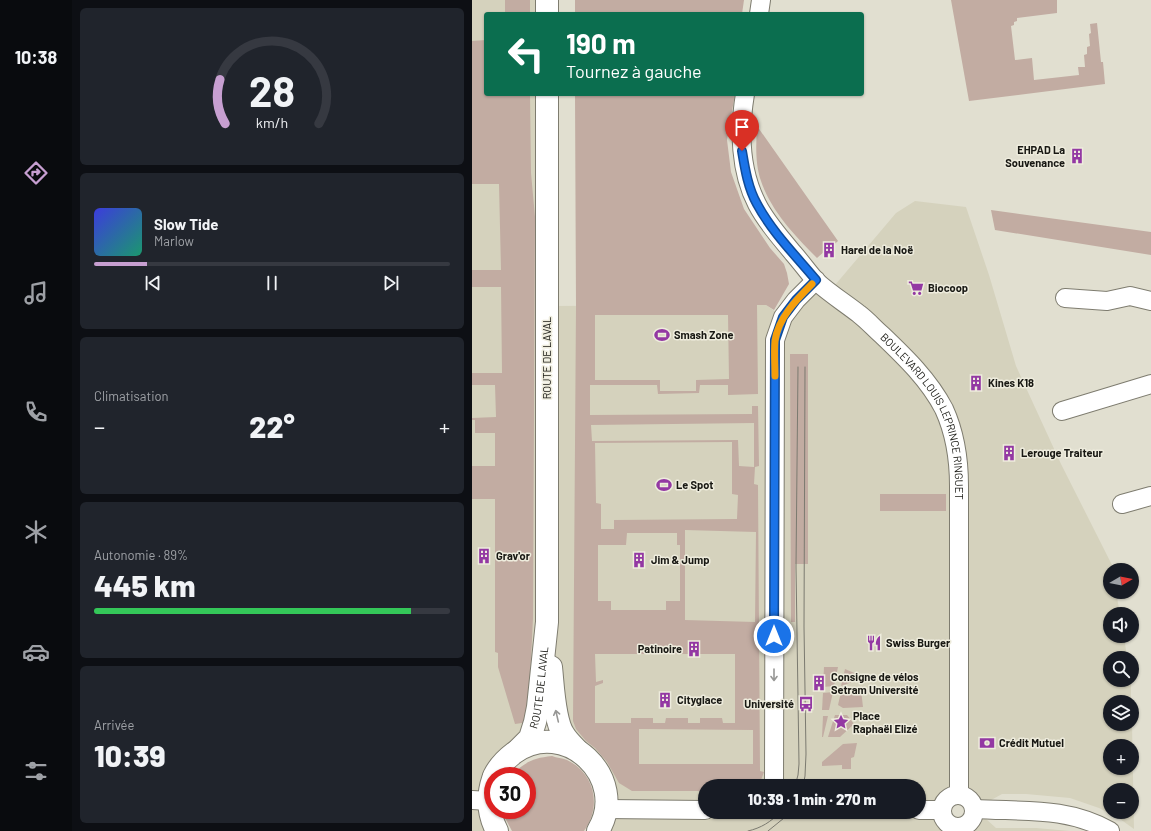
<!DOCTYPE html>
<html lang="fr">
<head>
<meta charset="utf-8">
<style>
	:root { --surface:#171b24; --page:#20242c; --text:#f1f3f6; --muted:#9ea1a6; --line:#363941; --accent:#c79fd1 }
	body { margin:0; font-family:Barlow,sans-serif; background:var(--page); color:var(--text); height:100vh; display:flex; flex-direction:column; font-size:15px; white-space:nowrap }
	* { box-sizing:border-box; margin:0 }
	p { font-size:13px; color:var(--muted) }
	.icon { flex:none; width:22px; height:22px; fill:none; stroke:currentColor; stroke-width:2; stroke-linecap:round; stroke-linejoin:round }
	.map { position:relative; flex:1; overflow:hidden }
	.sheet { display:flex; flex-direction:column; gap:8px; padding:8px; background:#0d0f14; width:400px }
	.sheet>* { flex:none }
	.banner { position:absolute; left:12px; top:12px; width:380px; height:84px; border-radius:4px; box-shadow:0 1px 3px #0004; background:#0b6e4f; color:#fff; overflow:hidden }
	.needle { width:26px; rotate:80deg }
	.buttons { position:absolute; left:631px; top:563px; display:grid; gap:8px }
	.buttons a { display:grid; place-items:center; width:36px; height:36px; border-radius:50%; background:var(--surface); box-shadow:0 1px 3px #0004; font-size:20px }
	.speed { position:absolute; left:12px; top:767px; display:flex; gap:8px; font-size:20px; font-weight:700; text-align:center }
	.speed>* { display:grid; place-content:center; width:52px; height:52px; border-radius:50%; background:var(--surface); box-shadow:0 1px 3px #0004; line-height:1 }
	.speed .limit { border:6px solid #d22; background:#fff; color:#111 }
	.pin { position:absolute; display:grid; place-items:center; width:34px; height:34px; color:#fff; margin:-41px -17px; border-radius:50% 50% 50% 0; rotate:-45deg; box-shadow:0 0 4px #0007 }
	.pin .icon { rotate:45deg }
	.me { position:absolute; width:44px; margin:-22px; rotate:0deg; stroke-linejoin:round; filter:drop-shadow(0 0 3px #0008) }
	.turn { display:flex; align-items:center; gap:14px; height:84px; padding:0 16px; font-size:18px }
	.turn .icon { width:52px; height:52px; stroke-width:2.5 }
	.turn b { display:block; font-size:28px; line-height:34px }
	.big { font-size:30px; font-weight:800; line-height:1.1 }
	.sheet .card { flex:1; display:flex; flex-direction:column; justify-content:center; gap:6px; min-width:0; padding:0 14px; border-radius:6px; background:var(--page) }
	.sheet .dial { align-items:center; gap:0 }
	.dial svg { height:104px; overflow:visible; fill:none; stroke:var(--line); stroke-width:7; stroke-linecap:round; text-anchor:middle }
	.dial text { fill:var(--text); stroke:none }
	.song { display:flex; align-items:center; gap:12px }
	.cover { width:48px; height:48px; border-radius:6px; background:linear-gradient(135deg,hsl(240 70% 55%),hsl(160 70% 35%)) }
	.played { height:4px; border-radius:2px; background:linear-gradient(90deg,var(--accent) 15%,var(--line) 15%) }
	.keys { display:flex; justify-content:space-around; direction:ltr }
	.heat { display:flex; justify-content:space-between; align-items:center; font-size:22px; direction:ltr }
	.charge { height:6px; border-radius:3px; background:linear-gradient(90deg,#34c759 89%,var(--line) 0) }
	.trip { position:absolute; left:226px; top:779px; width:228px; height:40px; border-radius:20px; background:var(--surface); box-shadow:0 1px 3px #0004; font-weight:800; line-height:40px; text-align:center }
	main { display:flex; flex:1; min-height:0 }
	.tab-bar { display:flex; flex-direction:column; width:72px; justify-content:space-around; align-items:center; background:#090b0e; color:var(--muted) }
	.tab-bar .icon { width:28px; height:28px }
	.tab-bar .active { color:var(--accent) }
	.tab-bar b { font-size:18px; color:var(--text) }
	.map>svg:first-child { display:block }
	.built { fill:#d5d2bd; fill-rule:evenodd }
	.green { fill:#c2aca2; fill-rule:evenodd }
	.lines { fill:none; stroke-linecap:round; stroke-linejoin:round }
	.minor-casing { stroke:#7e7c6f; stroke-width:20 }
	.major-casing { stroke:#7e7c6f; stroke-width:24 }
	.minor { stroke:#fff; stroke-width:18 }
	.major { stroke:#fff; stroke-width:22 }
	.tram { stroke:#7b7a70; stroke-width:1 }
	.oneway { stroke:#979795 }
	.route-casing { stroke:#114b97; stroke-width:10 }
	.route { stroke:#1a73e8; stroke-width:7 }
	.slow { stroke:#f59e0b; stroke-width:7 }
	.labels { text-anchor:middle; stroke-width:3; stroke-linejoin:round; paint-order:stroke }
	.poi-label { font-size:11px; font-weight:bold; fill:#181813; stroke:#eeecdd; text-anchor:start }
	.street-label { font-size:11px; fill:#181813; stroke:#eeecdd }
</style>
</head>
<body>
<main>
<nav class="tab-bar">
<b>10:38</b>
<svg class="icon active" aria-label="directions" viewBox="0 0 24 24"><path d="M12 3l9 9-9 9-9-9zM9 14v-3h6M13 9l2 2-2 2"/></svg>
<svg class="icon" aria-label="music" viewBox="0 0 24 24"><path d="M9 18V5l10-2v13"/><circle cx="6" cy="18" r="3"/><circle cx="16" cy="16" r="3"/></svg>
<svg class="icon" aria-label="phone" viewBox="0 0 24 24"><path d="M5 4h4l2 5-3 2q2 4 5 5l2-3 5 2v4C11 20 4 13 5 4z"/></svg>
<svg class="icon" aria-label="climate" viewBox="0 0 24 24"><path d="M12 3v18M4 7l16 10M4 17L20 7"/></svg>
<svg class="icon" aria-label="car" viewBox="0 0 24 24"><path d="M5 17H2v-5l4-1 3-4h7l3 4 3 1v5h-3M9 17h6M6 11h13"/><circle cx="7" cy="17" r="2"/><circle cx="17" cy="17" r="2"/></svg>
<svg class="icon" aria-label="filters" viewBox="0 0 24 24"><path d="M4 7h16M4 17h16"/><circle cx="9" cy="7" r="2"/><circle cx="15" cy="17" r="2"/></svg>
</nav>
<section class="sheet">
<div class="card dial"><svg viewBox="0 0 100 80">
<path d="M14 69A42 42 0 1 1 86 69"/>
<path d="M14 69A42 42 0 0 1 10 35" stroke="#c79fd1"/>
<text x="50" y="56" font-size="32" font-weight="700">28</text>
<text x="50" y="72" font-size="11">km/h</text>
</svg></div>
<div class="card">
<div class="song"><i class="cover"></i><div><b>Slow Tide</b><p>Marlow</p></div></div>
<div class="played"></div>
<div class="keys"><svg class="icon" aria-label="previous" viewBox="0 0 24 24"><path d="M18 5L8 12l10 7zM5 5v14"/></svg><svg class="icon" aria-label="pause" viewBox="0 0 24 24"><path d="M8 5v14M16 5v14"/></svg><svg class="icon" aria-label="next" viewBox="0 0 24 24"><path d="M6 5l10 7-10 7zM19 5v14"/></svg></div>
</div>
<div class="card"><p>Climatisation</p>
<div class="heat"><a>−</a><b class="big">22°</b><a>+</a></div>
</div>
<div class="card"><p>Autonomie · 89%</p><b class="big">445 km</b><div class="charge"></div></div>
<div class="card"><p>Arrivée</p><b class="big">10:39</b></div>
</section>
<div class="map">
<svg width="679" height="831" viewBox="0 0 679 831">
	<rect width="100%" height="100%" fill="#e1dfd0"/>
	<path class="built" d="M 0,0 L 75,0 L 75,14 L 14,14 L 14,94 L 75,94 L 75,306 L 294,305 L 311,317 L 344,280 L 358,291 L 424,213 L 443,201 L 494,207 L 517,275 L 544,366 L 589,464 L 640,565 L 641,570 L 638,570 L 638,592 L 644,592 L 648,614 L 638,614 L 638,636 L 652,636 L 655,658 L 638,658 L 638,680 L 659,680 L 659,702 L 638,702 L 638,724 L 660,724 L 662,829 L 648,819 L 627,808 L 598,798 L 554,794 L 530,794 L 503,809 L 524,828 L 564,828 L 598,831 L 126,831 L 135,801 L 66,707 L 28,767 L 25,831 L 0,831 ZM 638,746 L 660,746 L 660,768 L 638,768 ZM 233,786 L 447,786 L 447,812 L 233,812 ZM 638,790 L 660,790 L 660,812 L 638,812 ZM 482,795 L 492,795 L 496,797 L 501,804 L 502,814 L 500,819 L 492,826 L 486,828 L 476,825 L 470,815 L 471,805 L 473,800 Z"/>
	<g class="green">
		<rect x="33" y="0" width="25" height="14"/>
		<path d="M 103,0 L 272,0 L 270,14 L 103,14 Z"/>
		<path d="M 479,0 L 585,0 L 585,13 L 545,18 L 545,21 L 542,22 L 542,25 L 539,26 L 543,60 L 560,58 L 562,80 L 607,75 L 606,67 L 613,67 L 612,55 L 615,54 L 615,47 L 618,46 L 617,34 L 619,33 L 618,24 L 625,23 L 629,62 L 631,62 L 633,84 L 497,101 Z"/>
		<path d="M 14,40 L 14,94 L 58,94 L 59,173 L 63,217 L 61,618 L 57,701 L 57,722 L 43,724 L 26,667 L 26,653 L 23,652 L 23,499 L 0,499 L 0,466 L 23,466 L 23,433 L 3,433 L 3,420 L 0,420 L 0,418 L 24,417 L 23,385 L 0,385 L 0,373 L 30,373 L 29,287 L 0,287 L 0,270 L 29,270 L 27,184 L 0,184 L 0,41 Z"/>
		<path d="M 103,94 L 263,94 L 255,140 L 259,172 L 272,209 L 298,248 L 312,264 L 315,273 L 317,284 L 302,310 L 294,305 L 285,305 L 286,394 L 256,395 L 256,385 L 228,385 L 227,393 L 186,394 L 185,385 L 118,385 L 118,415 L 280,414 L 280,406 L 286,406 L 287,466 L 283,467 L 282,484 L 286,485 L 288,771 L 292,772 L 289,780 L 283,786 L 233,786 L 233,791 L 160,791 L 147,783 L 135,762 L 123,748 L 114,741 L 104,729 L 101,721 L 104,306 ZM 123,315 L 256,315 L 257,379 L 224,380 L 224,391 L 188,391 L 188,380 L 123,380 ZM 282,423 L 282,467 L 267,466 L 266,440 L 120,441 L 119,425 ZM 260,442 L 260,494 L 266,495 L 265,519 L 142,520 L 142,529 L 129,529 L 129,504 L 124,503 L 123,443 ZM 213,530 L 284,532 L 283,622 L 213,620 ZM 155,533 L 205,533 L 205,545 L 208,545 L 208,601 L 194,601 L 194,610 L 139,610 L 139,601 L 126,601 L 126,545 L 154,545 ZM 217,645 L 227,645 L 227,654 L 263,654 L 263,723 L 251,723 L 250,718 L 228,718 L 228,723 L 216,723 L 216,718 L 194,718 L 193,723 L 181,723 L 181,718 L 159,718 L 159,723 L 123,723 L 123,686 L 131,683 L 131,680 L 124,682 L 123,654 L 217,654 ZM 167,729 L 281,730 L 281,764 L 167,764 Z"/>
		<path d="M 285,126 L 366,241 L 358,248 L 356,246 L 353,249 L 354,250 L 345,258 C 323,236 299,211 289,181 C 283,164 284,144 285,126 Z"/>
		<path d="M 519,210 L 679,232 L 679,255 L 523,230 Z"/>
		<path d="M 318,354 L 336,354 L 336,564 L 323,564 L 323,622 L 319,622 Z"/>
		<rect x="408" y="494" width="66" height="17"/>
		<path d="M 352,667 L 366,667 L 362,686 L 351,687 Z"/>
		<path d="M 373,669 L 387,675 L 388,679 L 369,686 Z"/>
		<path d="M 381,687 L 389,690 L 391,707 L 371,708 L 366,705 L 369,692 Z"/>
		<path d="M 361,692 L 357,710 L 350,710 L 351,693 Z"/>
		<path d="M 363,715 L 375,715 L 382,724 L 368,737 L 356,737 Z"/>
		<path d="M 351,716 L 356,716 L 351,737 L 350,737 Z"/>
		<path d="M 385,743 L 382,757 L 379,758 L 379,769 L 370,769 L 370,765 L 350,766 L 350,762 L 371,744 Z"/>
		<path d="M 80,756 C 85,758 90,758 95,760 C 123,773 130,807 112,831 L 40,831 L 33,818 L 32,810 L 55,810 L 55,776 L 39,776 L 40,775 C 53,762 61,758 80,756 Z"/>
	</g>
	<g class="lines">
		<g class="minor-casing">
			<g id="minor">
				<path d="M 287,14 L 289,0"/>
				<path id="s1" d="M 273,94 C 267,130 268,171 285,204 C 294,222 308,237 321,253 C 329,262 336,272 344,281 C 357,293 373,303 387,314 C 395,320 402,328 410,335 C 433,357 457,380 472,409 C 483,433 487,459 487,486 L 487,794"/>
				<path d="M 593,298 L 635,301 L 658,296 L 679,301"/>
				<path d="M 590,411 L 679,384"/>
				<path d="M 650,504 L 679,496"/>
				<path d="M 302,786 L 303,340 L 311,317 L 324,300 L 344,280"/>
				<circle cx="486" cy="811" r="16"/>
				<path d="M 0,800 L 17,801"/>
				<path d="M 134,809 L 233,810"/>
				<path d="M 502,809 C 550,812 594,806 638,831"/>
				<path d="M 447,810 L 469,810"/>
			</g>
		</g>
		<g class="major-casing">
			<g id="major">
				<path d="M 75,14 L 75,0"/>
				<path d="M 79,667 C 81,685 82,721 92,735 C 95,740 100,745 104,749"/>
				<path id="s2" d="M 47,749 L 58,738 L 63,722 L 66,707 L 75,622 L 75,94"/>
				<path d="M 22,776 C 27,766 34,759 42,753 C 93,716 158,778 126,831"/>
				<path d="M 21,779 C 15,797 16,814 25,831"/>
			</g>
		</g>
		<use href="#minor" class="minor"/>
		<use href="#major" class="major"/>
		<g class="tram">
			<path d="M 323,786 L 326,775 L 327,764 L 324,567 L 326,367"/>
			<path d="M 331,786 L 333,776 L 334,754 L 332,627 L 333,367"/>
			<path d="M 276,831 C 289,828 299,822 308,812"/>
			<path d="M 296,831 L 312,818 L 317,812"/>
		</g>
	</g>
	<defs><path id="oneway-shaft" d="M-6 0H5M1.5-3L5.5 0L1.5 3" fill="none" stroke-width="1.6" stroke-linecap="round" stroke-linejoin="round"/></defs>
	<g class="oneway">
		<use href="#oneway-shaft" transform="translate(302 675) rotate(90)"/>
		<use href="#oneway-shaft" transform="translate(85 716) rotate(-103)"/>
	</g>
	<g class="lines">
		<g class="route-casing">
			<path id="route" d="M 270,151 C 273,169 276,188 285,204 C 300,232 324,256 344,280 L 324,300 L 311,317 L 303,340 L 302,636"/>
		</g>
		<use href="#route" class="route"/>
		<path class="slow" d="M 303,376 C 303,365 302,352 303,341 C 306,318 325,299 340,284"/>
	</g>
	<defs>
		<g id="building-bare" transform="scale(1.2)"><path d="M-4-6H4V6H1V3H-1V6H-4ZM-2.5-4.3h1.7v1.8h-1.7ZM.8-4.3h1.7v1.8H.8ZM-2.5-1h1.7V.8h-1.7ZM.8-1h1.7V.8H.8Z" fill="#9338a3" stroke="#eeecdd" stroke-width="2.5" paint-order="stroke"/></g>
		<g id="supermarket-bare" transform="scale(1.2)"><path d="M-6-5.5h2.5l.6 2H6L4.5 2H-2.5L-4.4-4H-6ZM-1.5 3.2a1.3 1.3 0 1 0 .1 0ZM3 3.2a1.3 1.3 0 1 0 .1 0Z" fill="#9338a3" stroke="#eeecdd" stroke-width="2.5" paint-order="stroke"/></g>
		<g id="stadium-bare" transform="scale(1.2)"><path d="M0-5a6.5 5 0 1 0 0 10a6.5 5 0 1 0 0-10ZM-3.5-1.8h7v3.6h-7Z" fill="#9338a3" stroke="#eeecdd" stroke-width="2.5" paint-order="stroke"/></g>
		<g id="restaurant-bare" transform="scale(1.2)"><path d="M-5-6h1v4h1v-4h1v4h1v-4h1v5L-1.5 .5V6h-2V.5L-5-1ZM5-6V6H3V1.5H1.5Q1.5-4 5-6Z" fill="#9338a3" stroke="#eeecdd" stroke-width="2.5" paint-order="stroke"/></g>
		<g id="bus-bare" transform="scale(1.2)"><path d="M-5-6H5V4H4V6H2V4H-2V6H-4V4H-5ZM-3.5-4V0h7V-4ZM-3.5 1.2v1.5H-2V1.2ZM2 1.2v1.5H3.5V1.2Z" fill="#9338a3" stroke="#eeecdd" stroke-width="2.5" paint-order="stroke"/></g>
		<g id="sight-bare" transform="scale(1.2)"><path d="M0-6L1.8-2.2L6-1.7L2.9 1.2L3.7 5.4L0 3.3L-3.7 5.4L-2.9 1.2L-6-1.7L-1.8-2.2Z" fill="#9338a3" stroke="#eeecdd" stroke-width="2.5" paint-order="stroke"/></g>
		<g id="bank-bare" transform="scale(1.2)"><path d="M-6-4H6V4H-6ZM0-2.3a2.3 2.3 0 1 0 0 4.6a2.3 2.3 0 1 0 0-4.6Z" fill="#9338a3" stroke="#eeecdd" stroke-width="2.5" paint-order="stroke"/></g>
	</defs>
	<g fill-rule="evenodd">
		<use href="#building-bare" x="605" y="156"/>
		<use href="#building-bare" x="357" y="250"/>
		<use href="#supermarket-bare" x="444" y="288"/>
		<use href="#stadium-bare" x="190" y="335"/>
		<use href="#building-bare" x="504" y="383"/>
		<use href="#building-bare" x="537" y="453"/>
		<use href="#stadium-bare" x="192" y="485"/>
		<use href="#building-bare" x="12" y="556"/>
		<use href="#building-bare" x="167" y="560"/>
		<use href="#restaurant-bare" x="402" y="643"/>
		<use href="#building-bare" x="222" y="649"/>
		<use href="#building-bare" x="347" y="683"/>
		<use href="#building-bare" x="193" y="700"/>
		<use href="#bus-bare" x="334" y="704"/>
		<use href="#sight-bare" x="369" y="722"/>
		<use href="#bank-bare" x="515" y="743"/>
	</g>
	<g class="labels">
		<g class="poi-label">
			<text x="593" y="154" text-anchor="end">EHPAD La<tspan x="593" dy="13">Souvenance</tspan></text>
			<text x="369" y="254">Harel de la Noë</text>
			<text x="456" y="292">Biocoop</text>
			<text x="202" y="339">Smash Zone</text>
			<text x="516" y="387">Kines K18</text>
			<text x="549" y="457">Lerouge Traiteur</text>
			<text x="204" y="489">Le Spot</text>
			<text x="24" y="560">Grav'or</text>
			<text x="179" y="564">Jim &amp; Jump</text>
			<text x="414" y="647">Swiss Burger</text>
			<text x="210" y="653" text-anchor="end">Patinoire</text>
			<text x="359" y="681">Consigne de vélos<tspan x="359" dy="13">Setram Université</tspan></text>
			<text x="205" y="704">Cityglace</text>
			<text x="322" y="708" text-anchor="end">Université</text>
			<text x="381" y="720">Place<tspan x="381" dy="13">Raphaël Elizé</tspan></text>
			<text x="527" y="747">Crédit Mutuel</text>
		</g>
		<g class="street-label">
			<text transform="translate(75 358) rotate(-90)" y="4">ROUTE DE LAVAL</text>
			<text dy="4" stroke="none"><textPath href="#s1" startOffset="390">BOULEVARD LOUIS LEPRINCE RINGUET</textPath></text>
			<text dy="4" stroke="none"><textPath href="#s2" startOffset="67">ROUTE DE LAVAL</textPath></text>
		</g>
	</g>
</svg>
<div class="buttons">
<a><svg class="needle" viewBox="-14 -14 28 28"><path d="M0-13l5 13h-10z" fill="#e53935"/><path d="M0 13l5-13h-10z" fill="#9ea1a6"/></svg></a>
<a><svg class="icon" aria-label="sound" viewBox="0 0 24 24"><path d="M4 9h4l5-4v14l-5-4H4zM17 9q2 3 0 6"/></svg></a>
<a><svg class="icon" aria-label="search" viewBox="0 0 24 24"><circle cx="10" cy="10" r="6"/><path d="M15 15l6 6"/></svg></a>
<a><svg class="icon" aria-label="layers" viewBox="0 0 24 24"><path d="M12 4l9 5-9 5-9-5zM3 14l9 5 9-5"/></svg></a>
<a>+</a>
<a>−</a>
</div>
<div class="speed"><div class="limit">30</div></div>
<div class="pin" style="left:270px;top:151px;background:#d93025"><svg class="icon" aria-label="arrive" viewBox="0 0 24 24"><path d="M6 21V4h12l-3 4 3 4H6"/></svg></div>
<svg class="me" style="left:302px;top:636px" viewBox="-20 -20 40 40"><circle r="17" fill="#1a73e8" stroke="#fff" stroke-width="3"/><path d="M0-11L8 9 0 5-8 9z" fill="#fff"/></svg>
<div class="trip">10:39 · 1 min · 270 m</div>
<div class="banner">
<div class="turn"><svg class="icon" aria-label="left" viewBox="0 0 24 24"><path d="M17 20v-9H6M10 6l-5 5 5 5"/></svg><div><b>190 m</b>Tournez à gauche</div></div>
</div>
</div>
</main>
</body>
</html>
